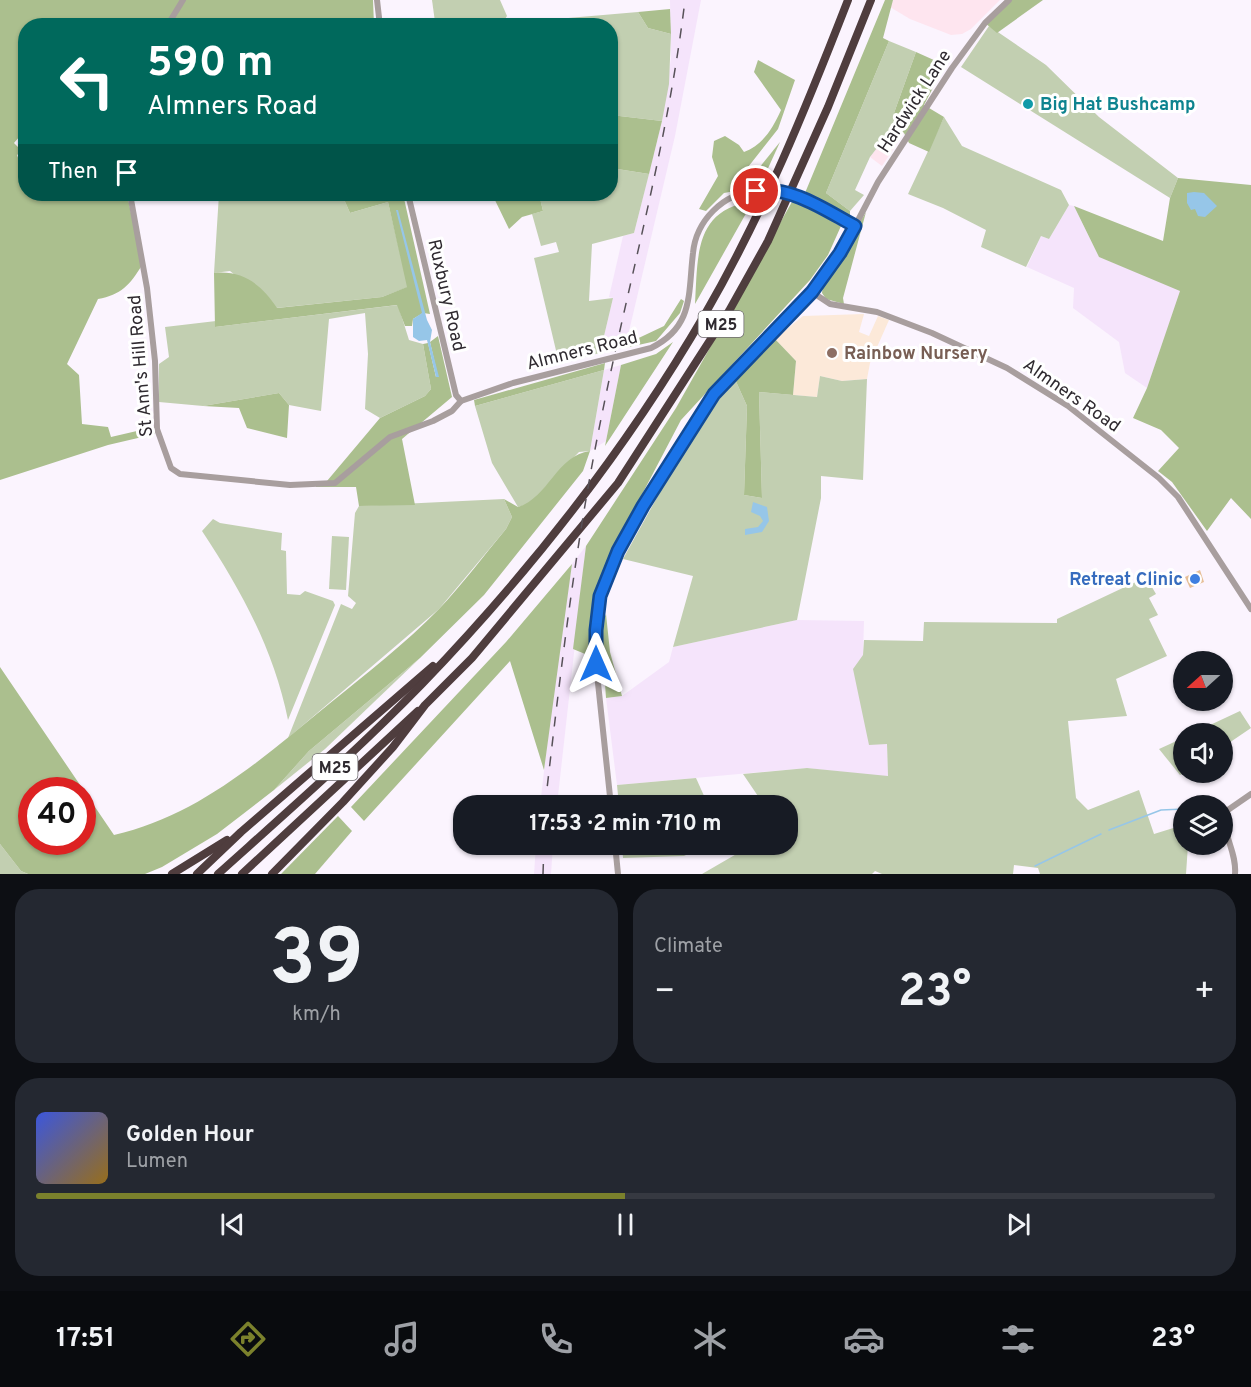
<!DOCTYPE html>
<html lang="en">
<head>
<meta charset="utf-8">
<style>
	:root { --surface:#171b24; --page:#242831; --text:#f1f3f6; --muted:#9ea1a6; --line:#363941; --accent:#7b812c }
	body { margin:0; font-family:Overpass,sans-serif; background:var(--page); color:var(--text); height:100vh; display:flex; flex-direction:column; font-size:22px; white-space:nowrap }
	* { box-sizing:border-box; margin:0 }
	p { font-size:20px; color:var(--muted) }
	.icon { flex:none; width:33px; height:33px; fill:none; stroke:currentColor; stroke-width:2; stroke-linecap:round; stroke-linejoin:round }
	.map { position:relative; height:874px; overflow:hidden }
	.side { display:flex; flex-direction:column; gap:15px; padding:15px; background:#0d0f14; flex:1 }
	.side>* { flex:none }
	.guide { position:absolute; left:18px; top:18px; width:600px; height:183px; border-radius:24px; box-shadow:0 2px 4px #0004; background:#00695c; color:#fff; overflow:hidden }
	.needle { width:39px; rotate:249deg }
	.tools { position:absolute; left:1173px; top:651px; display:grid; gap:12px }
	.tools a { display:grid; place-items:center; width:60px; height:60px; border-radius:50%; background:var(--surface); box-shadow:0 2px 4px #0004; font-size:30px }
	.speed { position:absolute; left:18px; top:777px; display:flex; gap:12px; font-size:30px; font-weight:700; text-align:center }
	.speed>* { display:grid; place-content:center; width:78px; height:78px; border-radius:50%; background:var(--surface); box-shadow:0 2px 4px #0004; line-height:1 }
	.speed .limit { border:9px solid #d22; background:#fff; color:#111 }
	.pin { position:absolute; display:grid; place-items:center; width:51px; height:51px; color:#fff; margin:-26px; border:3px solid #fff; border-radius:50%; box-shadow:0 2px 6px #0007 }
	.me { position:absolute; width:66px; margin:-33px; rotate:0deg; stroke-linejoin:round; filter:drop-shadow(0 0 4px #0008) }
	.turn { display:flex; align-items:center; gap:21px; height:126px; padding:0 30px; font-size:27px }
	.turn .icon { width:78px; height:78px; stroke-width:2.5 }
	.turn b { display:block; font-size:42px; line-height:51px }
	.then { display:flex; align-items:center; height:57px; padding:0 30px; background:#0003; gap:12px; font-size:22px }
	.big { font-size:45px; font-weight:700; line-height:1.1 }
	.side .card { flex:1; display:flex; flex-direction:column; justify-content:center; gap:9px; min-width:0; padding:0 21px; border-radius:24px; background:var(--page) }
	.side .dial { align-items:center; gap:0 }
	.dial b { font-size:78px; line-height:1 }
	.song { display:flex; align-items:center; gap:18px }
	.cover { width:72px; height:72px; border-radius:9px; background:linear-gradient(135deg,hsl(230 70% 55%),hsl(40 70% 35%)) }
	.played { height:6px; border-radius:3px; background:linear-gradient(90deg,var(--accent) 50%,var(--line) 50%) }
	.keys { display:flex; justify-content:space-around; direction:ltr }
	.heat { display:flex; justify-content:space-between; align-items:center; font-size:33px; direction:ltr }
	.side .tiles { flex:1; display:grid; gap:15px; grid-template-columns:1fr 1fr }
	.card:last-child { grid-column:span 2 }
	.trip { position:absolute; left:453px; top:795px; width:345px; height:60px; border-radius:24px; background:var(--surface); box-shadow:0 2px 4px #0004; font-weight:700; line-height:60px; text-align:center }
	.dock { display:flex; height:96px; justify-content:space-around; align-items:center; background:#090b0e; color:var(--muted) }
	.dock .icon { width:42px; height:42px }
	.dock .active { color:var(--accent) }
	.dock b { font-size:27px; color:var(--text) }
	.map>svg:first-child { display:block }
	.commercial { fill:#fee5ef }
	.built { fill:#f5e4fb }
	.education { fill:#fce9d9 }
	.green { fill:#c2cfb1 }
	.forest { fill:#abbf8e; fill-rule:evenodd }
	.water { fill:#96c6e8 }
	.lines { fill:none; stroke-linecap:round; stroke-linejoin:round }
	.stream { stroke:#96c6e8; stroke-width:1.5 }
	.building { fill:#e6be96 }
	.minor { stroke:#a89e9e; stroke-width:6 }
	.highway { stroke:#4f3d3e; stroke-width:8 }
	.rail { stroke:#575158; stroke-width:1.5; stroke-dasharray:10 10; stroke-linecap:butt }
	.minor-bridge { stroke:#a89e9e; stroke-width:6 }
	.route-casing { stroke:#114b97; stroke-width:15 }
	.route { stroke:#1a73e8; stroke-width:10 }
	.culture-dot { fill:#0f9aa8; stroke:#fff; stroke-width:2 }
	.education-dot { fill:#8d6e63; stroke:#fff; stroke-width:2 }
	.shop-dot { fill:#3f7fe0; stroke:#fff; stroke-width:2 }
	.labels { text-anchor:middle; stroke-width:6; stroke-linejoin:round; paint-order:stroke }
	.shield { fill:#fff; stroke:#6d6a6e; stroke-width:1.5 }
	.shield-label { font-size:16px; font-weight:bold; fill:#2f2a30 }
	.street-label { font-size:18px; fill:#2f2a30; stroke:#fff }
	.culture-label { font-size:18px; font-weight:bold; fill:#0d838f; stroke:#fff; text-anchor:start }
	.education-label { font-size:18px; font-weight:bold; fill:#785e54; stroke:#fff; text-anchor:start }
	.shop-label { font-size:18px; font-weight:bold; fill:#366cbe; stroke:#fff; text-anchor:end }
</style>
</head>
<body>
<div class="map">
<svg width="1251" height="874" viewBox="0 0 1251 874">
	<rect width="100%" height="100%" fill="#fbf4fe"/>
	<g class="commercial">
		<path d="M 893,0 L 1000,0 L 971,29 L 962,34 L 951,35 L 910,19 L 890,7 Z"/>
		<path d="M 894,126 L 904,133 L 882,166 L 870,157 Z"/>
	</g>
	<g class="built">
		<path d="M 670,0 L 701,0 L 675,136 L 626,344 L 625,348 L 600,353 L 613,298 L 609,297 L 623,236 L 634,233 L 662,121 L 671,58 Z"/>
		<path d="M 1069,205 L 1074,206 L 1099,257 L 1181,290 L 1147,388 L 1125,373 L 1119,342 L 1073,308 L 1074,288 L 1027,267 L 1041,236 L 1049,239 Z"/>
		<path d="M 621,365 L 606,441 L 590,451 L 604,370 Z"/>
		<path d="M 586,546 L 557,805 L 540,806 L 557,658 L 572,564 Z"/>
		<path d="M 797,620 L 864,621 L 863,655 L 887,744 L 888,777 L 807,768 L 617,785 L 606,698 L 622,696 L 669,662 L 673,647 Z"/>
		<path d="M 536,845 L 553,845 L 551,874 L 534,874 Z"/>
	</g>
	<path class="education" d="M 864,314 L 859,332 L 869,336 L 878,316 L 889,320 L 870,363 L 867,379 L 842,381 L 820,376 L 817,397 L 793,395 L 796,361 L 775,339 L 803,316 Z"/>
	<g class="green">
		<path d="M 432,0 L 500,0 L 507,16 L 501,25 L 449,26 L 435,22 Z"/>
		<path d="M 638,12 L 648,28 L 671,34 L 669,84 L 662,121 L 611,115 L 610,26 L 509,26 L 510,23 Z"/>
		<path d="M 989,26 L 1046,65 L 1099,117 L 1178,178 L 1170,198 L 961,67 Z"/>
		<path d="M 889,41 L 916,52 L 894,113 L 894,126 L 870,157 L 855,190 L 864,195 L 850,211 L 826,193 Z"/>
		<path d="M 944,117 L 962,146 L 1061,190 L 1069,205 L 1049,239 L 1041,236 L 1026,267 L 981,247 L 986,230 L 943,208 L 908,194 Z"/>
		<path d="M 611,168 L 649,174 L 634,233 L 592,244 L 589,301 L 613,298 L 600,353 L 559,363 L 534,258 L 559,252 L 556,242 L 541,246 L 532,214 L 543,211 L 539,194 L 610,194 Z"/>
		<path d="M 219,194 L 305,194 L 343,197 L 350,213 L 388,202 L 408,287 L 382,297 L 276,308 L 230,271 L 214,273 Z"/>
		<path d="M 398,305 L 409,340 L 423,344 L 431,389 L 425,396 L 380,418 L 365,409 L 368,354 L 365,313 L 329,319 L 321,411 L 289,405 L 279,393 L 203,406 L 159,402 L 159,364 L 169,357 L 165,327 L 216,321 L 215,327 Z"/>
		<path d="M 604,370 L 590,451 L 579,452 L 529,504 L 518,507 L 492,463 L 475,406 Z"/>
		<path d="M 820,376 L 842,381 L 867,379 L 863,480 L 821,476 L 821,498 L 797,620 L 673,647 L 693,576 L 623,559 L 675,465 L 734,377 L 747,406 L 744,495 L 762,498 L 759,392 L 817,397 Z"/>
		<path d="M 504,499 L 512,517 L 506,529 L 439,609 L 288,738 L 341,604 L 352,609 L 356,603 L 348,596 L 355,513 L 359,506 Z"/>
		<path d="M 213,519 L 220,523 L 282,533 L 281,550 L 286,551 L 287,594 L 300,595 L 305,591 L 333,601 L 335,605 L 288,720 C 274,650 241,590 202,531 Z"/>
		<path d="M 332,536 L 349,537 L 346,590 L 329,589 Z"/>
		<path d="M 1146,577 L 1156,594 L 1149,598 L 1158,615 L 1149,619 L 1167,656 L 1116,679 L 1127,716 L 1068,721 L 1076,798 L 1088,810 L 1139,790 L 1154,834 L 1183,825 L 1184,844 L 1188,845 L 1186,874 L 1040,874 L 1038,868 L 1014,865 L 1013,874 L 882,874 L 875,871 L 872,874 L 702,874 L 752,845 L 788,844 L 788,806 L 764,805 L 743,774 L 807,768 L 888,776 L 887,744 L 869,745 L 853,669 L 863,655 L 864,640 L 923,641 L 924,622 L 1057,623 L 1057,619 Z"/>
		<path d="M 420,658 L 325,749 L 274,790 L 309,751 Z"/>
		<path d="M 1240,711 L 1251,728 L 1223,747 L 1222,734 L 1193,733 Z"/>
		<path d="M 1183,738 L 1184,773 L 1180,775 L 1159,749 Z"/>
		<path d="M 696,778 L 705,798 L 703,805 L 619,805 L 617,785 Z"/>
		<path d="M 0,844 L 21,871 L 28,874 L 0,874 Z"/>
		<path d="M 622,845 L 622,844 L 694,845 L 692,852 L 684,856 L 623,858 Z"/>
	</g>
	<g class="forest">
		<path d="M 0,0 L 373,0 L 374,25 L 26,26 L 25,130 L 14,143 L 19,148 L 25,141 L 25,149 L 17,155 L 25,177 L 26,194 L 127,194 L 142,265 C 130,285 121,295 98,299 L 67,364 L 79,375 L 82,424 L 108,427 L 111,437 L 154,427 L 155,434 L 108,445 L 0,480 Z"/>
		<path d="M 885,0 L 893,0 L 883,38 L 889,41 L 826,193 L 850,211 L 850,219 L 805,193 Z"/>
		<path d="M 1009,0 L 1043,0 L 997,33 L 985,23 Z"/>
		<path d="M 670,9 L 671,34 L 648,28 L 638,12 Z"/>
		<path d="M 916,52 L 945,65 L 924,105 L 944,117 L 929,152 L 909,143 L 904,133 L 894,126 L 894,113 Z"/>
		<path d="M 758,60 L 795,80 L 778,129 L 741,176 L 735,191 L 724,193 L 706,211 L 699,209 L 718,176 L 712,157 L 714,141 L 725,136 L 739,145 L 744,152 C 763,145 773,128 781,110 L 754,72 Z"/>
		<path d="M 611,115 L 662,121 L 649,174 L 611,168 Z"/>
		<path d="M 780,142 L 760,186 L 746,188 L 746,184 Z"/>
		<path d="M 1178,178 L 1251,185 L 1251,519 L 1231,498 L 1207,531 L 1172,482 L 1158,471 L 1179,448 L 1161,430 L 1133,418 L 1147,388 L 1180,291 L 1099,257 L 1074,206 L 1163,241 L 1170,198 Z"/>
		<path d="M 305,194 L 403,194 L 430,314 L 423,313 L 413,319 L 412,326 L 405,326 L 397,305 L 215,327 L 214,273 C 243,270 262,285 277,308 L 382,297 L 407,287 L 388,202 L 350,213 L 343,197 Z"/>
		<path d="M 492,194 L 539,194 L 543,211 L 522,217 L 509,229 Z"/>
		<path d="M 793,200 L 841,226 L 828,255 L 810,280 L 681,420 L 617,542 L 595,602 L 590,656 L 573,649 L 586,546 L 676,408 Z"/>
		<path d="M 753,201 L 695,304 C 698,255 694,210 753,201 Z"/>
		<path d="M 866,212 L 843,298 L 844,304 L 826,299 L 822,293 L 823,285 Z"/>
		<path d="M 681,299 L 684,301 L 680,313 L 656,341 L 625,348 L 626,344 L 664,326 Z"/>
		<path d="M 438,336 L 452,397 L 402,439 L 415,505 L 359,506 L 356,487 L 316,487 L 316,482 L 327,481 L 380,418 L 425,396 L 431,389 L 423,344 L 428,343 L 436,377 L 438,377 L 430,342 Z"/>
		<path d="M 775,339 L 796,361 L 793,395 L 759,392 L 762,498 L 744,495 L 747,406 L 734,377 Z"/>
		<path d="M 673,342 L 605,446 L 621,365 L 656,354 Z"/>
		<path d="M 605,363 L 604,370 L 475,406 L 474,400 Z"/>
		<path d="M 279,393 L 289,405 L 287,438 L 247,428 L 239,408 L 203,406 Z"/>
		<path d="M 590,451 L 583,471 L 484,595 L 420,658 L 309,751 L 274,790 L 217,834 L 162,867 L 145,874 L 28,874 L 21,871 L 0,844 L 0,667 L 114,835 C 199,816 264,757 329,704 C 366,674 406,643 439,609 C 463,584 484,555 506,529 L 512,517 L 504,499 L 518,507 C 548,498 557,455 590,451 ZM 32,790 L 82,790 L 82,842 L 32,842 Z"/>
		<path d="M 572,564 L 544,770 L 510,661 L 364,821 L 351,807 L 506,642 Z"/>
		<path d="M 606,614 L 610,652 L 622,696 L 606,698 L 601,626 Z"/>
		<path d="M 338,816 L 352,831 L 315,874 L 281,874 Z"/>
	</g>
	<g class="water">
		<path d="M 1194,192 L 1204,193 L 1217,206 L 1205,217 L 1198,216 L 1195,209 L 1191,210 L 1187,203 L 1187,193 Z"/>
		<path d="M 396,210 L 398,210 L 427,320 L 432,330 L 430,342 L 439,377 L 436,377 L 427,340 L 419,341 L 413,337 L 413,319 L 422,313 Z"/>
		<path d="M 753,502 L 767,507 L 769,521 L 762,532 L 745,535 L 745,529 L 758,527 L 763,521 L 760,516 L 751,512 Z"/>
	</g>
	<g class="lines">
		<g class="stream">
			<path d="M 1109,830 L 1161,810 L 1184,809"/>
			<path d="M 1035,866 L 1101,834"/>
		</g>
	</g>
	<path class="building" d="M 1200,570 L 1204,582 L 1190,588 L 1185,577 Z"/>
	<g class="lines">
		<g class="minor">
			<path d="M 377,0 L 380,26"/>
			<path d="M 167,26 L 183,0"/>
			<path d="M 130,194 L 147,288 L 155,361 L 157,429 L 171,468 L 180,474 L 290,485 L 335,483 L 390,437 L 433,421 L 452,411 L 461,401 L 513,383 L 651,348 C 694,327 688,294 693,253 C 696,221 723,193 756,191"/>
			<path d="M 408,194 L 456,395 L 461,401"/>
			<path d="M 807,200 L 855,226"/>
			<path d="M 812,292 L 830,304 L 877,312 L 932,333 L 1007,368 L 1068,406 L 1159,478 L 1178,497 L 1251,609"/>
			<path d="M 611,806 L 596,664 L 595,630 L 600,596 L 618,551 L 698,416 L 737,367 L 812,292 L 841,253 L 878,182 L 952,68 L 985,23 L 1009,0"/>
			<path d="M 615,844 L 618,874"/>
			<path d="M 1235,874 C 1237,852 1222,835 1225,812 L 1251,794"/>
		</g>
		<g class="highway">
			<path d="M 172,874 L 227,840"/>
			<path d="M 197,874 L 241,832 L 433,666"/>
			<path d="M 218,874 C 287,812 358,750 422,684 C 529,573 627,448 705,314 C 763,214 806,108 848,0"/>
			<path d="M 242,874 L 418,711"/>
			<path d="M 272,874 L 343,802 L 393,747 L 425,705 L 472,658 L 618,483 L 729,311 L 768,241 L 828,107 L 871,0"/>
		</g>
		<g class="rail">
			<path d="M 545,806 C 560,676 575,546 601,419 C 629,279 668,142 685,0"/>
			<path d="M 543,874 L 544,844"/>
		</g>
		<path class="minor-bridge" d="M 756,191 L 780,192 L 807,200"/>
	</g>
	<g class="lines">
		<g class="route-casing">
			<path id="route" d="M 596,664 L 596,630 L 600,596 L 618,551 L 643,506 L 714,394 L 812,292 L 840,253 L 855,226 C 825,210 792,186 756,191"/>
		</g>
		<use href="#route" class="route"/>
	</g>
	<circle class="culture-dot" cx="1028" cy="104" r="6"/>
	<circle class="education-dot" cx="832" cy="353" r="6"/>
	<circle class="shop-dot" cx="1195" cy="579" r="6"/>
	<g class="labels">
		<g class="shield">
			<rect x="698.5" y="311" width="45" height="26" rx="4.5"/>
			<rect x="312.5" y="754" width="45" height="26" rx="4.5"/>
		</g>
		<g class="shield-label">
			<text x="721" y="330">M25</text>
			<text x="335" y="773">M25</text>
		</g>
		<g class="street-label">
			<text transform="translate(914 101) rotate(-57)" y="6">Hardwick Lane</text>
			<text transform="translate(447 295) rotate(77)" y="6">Ruxbury Road</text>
			<text transform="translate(582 350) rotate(-14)" y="6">Almners Road</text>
			<text transform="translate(140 366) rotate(-95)" y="6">St Ann's Hill Road</text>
			<text transform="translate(1072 395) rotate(35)" y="6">Almners Road</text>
		</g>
		<g class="culture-label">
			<text x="1040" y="110">Big Hat Bushcamp</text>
		</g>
		<g class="education-label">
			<text x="844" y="359">Rainbow Nursery</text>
		</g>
		<g class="shop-label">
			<text x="1183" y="585">Retreat Clinic</text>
		</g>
	</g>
</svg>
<div class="tools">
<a><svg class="needle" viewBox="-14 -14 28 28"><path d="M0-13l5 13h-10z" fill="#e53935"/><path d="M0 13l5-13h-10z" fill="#9ea1a6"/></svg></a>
<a><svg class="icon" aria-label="sound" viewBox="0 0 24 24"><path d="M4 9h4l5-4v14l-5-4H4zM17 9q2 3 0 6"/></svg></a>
<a><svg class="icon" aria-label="layers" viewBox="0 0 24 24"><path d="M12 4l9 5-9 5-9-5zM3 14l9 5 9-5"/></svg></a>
</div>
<div class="speed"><div class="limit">40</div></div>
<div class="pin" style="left:756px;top:191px;background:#d93025"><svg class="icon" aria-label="arrive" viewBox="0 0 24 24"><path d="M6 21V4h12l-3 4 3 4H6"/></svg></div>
<svg class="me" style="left:596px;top:664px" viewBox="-20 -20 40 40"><path d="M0-17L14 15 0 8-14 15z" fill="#1a73e8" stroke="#fff" stroke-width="4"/></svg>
<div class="trip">17:53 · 2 min · 710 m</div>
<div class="guide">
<div class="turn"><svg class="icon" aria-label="left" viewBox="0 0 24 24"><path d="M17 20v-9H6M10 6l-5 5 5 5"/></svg><div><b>590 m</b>Almners Road</div></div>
<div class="then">Then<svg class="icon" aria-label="arrive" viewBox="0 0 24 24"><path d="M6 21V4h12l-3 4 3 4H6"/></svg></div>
</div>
</div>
<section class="side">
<div class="tiles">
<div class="card dial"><b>39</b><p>km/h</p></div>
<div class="card"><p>Climate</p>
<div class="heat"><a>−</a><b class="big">23°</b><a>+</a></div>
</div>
<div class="card">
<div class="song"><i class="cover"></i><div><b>Golden Hour</b><p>Lumen</p></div></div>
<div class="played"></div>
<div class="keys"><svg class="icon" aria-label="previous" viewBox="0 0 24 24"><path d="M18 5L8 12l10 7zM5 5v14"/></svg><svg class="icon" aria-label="pause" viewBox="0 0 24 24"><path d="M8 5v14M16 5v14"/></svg><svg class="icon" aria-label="next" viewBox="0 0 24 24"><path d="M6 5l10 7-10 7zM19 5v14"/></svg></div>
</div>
</div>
</section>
<nav class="dock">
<b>17:51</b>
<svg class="icon active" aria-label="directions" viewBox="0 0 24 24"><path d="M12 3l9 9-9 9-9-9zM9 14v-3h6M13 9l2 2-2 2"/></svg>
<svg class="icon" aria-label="music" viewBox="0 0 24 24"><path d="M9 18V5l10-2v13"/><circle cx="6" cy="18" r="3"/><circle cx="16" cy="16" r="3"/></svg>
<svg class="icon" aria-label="phone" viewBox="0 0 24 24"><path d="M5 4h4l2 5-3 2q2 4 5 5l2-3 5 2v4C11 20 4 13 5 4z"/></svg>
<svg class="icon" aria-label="climate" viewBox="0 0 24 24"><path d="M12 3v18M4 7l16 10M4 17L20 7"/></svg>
<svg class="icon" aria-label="car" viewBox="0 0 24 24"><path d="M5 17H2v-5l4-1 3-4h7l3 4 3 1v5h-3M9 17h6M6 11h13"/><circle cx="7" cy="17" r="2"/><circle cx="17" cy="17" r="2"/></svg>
<svg class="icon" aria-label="filters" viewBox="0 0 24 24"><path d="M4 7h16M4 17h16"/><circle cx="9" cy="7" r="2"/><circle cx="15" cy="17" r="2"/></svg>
<b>23°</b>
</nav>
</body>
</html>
